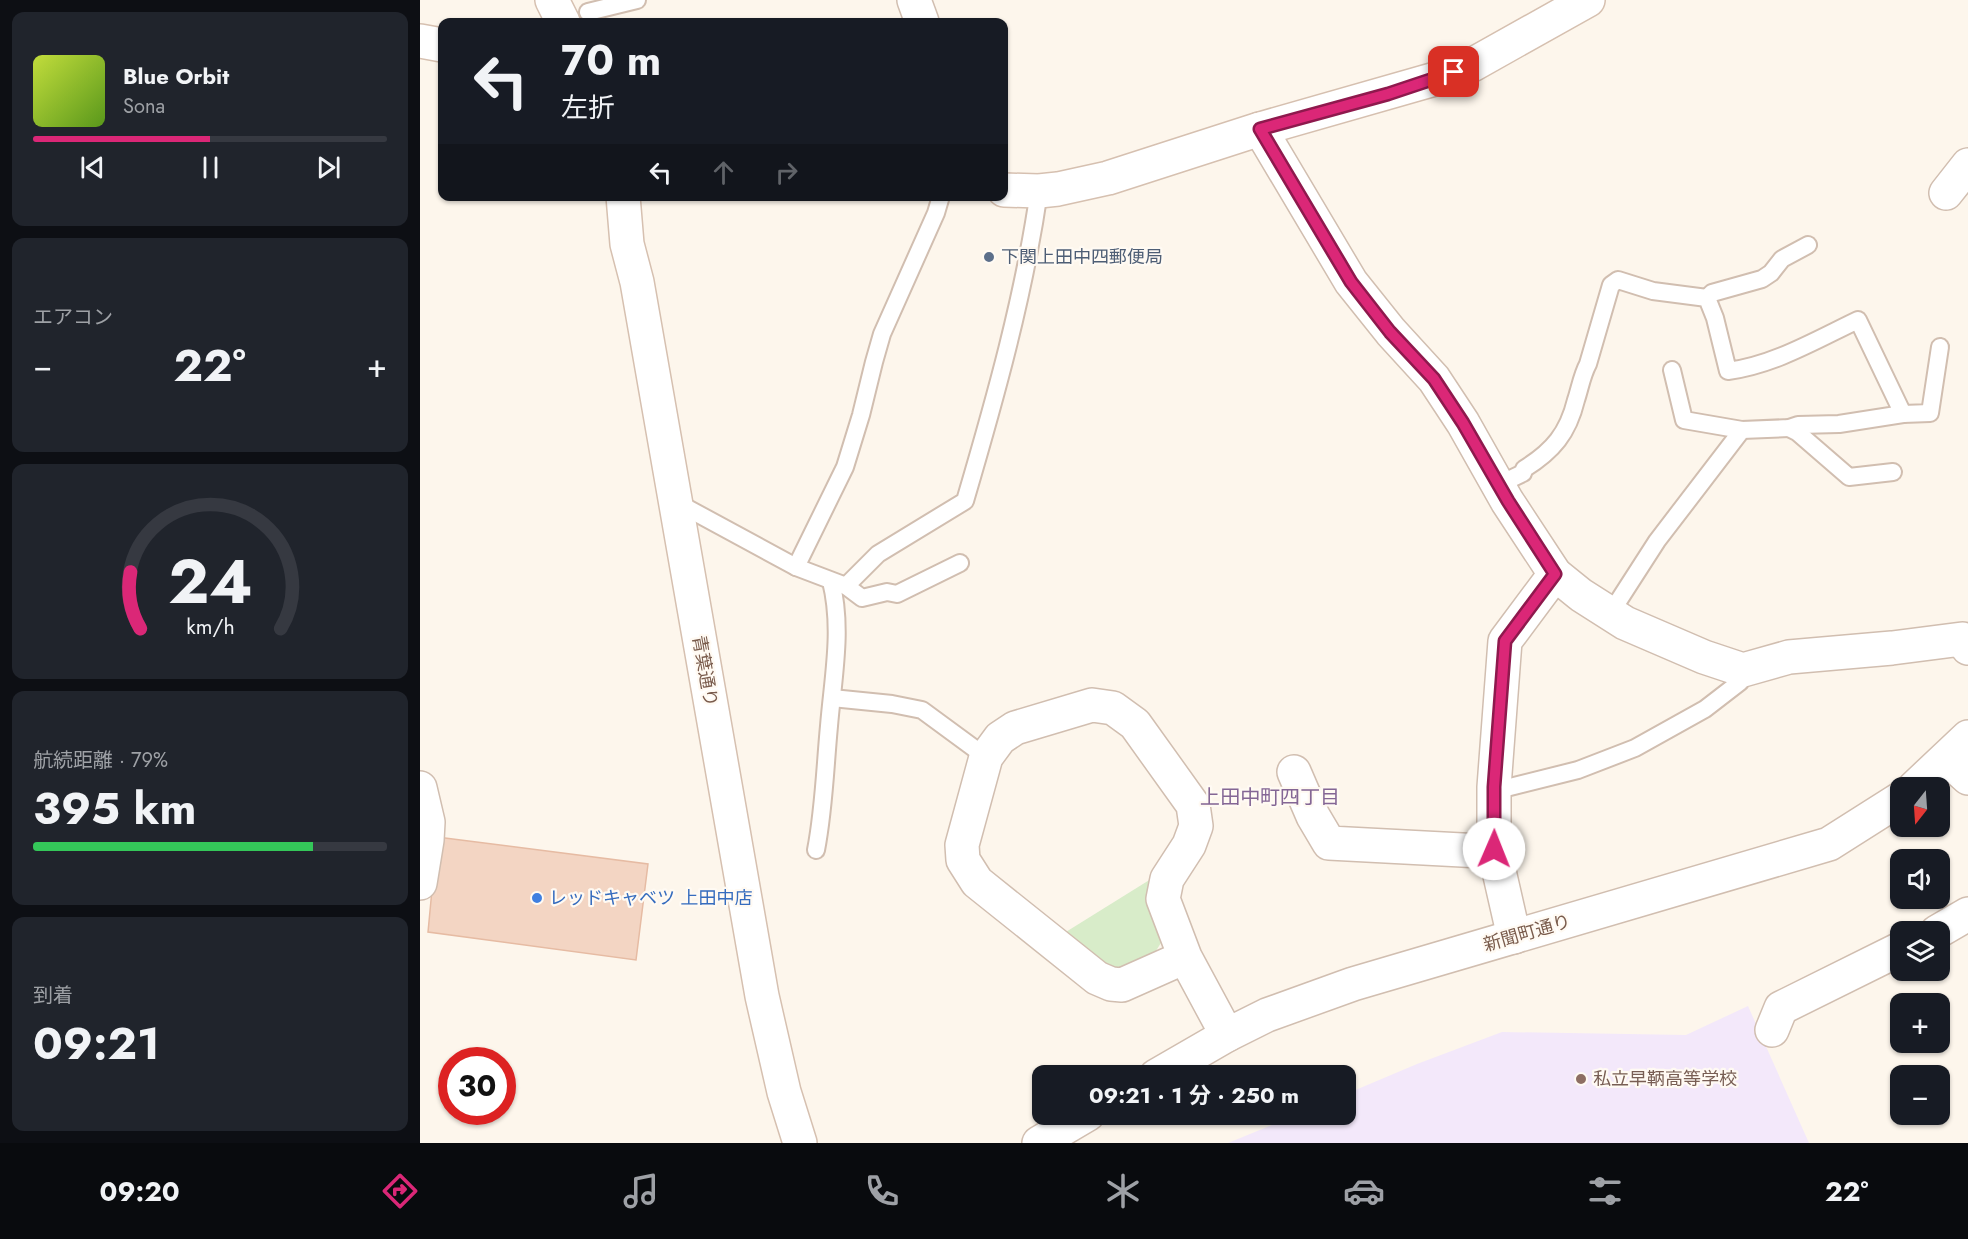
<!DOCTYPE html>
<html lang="ja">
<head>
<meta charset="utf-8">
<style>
	:root { --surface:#171b24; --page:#20242c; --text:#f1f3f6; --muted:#9ea1a6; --line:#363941; --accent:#db2777 }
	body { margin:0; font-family:Jost,"Noto Sans JP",sans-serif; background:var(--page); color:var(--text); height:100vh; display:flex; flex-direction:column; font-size:22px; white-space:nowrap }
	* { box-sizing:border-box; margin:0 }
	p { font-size:20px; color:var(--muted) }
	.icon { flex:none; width:33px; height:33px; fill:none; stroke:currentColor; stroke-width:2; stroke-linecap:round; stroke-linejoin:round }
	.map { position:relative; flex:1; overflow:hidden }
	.drawer { display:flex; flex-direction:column; gap:12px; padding:12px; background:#0d0f14; width:420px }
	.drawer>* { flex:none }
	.banner { position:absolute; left:18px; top:18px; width:570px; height:183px; border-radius:12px; box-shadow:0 2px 4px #0004; background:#171b24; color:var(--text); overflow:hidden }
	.needle { width:39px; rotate:197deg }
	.tools { position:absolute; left:1470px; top:777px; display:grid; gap:12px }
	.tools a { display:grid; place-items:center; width:60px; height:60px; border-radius:12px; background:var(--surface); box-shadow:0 2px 4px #0004; font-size:30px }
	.speed { position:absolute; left:18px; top:1047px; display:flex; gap:12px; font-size:30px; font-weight:700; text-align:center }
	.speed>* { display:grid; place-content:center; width:78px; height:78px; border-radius:50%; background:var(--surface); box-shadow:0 2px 4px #0004; line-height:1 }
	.speed .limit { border:9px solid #d22; background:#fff; color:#111 }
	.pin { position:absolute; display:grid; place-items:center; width:51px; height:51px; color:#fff; margin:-26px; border-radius:12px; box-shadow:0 3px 9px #0006 }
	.me { position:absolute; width:66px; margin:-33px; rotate:1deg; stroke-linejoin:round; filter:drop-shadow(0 0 4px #0008) }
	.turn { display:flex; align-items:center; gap:21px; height:126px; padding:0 24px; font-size:27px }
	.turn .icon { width:78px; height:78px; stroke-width:2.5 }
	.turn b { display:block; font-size:42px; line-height:51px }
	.lanes { display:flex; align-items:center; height:57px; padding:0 24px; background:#0003; justify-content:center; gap:30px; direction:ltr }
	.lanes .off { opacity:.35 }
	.big { font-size:45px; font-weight:700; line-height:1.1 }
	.drawer .widget { flex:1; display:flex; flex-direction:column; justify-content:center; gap:9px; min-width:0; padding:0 21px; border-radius:12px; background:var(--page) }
	.drawer .dial { align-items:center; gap:0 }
	.dial svg { height:156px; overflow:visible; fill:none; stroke:var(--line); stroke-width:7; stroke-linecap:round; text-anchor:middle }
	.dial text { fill:var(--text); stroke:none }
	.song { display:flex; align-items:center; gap:18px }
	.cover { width:72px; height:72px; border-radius:9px; background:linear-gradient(135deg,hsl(70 70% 55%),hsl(90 70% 35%)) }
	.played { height:6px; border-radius:3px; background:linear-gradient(90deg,var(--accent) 50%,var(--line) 50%) }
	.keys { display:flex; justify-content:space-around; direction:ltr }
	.heat { display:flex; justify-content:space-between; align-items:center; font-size:33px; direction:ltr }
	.charge { height:9px; border-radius:4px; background:linear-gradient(90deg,#34c759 79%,var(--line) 0) }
	.trip { position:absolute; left:612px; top:1065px; width:324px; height:60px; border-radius:12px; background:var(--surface); box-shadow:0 2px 4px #0004; font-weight:700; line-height:60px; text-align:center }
	.menu { display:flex; height:96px; justify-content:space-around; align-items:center; background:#090b0e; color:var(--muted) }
	.menu .icon { width:42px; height:42px }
	.menu .on { color:var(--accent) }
	.menu b { font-size:27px; color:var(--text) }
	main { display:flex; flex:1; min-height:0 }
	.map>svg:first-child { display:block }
	.education { fill:#f3e8fa }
	.green { fill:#d8ecc9 }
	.building { fill:#f3d5c3; stroke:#e6bba3; stroke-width:1.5 }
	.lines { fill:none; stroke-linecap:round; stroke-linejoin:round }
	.lane-casing { stroke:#d1beb0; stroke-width:20 }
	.street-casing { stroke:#d1beb0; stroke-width:36 }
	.secondary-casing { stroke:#d6c0b0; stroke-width:36 }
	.lane { stroke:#fff; stroke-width:16 }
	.street { stroke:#fff; stroke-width:33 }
	.secondary { stroke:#fff; stroke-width:33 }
	.route-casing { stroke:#8e194d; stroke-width:15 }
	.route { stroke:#db2777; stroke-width:10 }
	.service-dot { fill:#5c6f8a; stroke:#fffaf3; stroke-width:2 }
	.shop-dot { fill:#3f7fe0; stroke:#fffaf3; stroke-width:2 }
	.education-dot { fill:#8d6e63; stroke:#fffaf3; stroke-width:2 }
	.labels { text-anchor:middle; stroke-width:4.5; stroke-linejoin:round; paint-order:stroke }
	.service-label { font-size:18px; fill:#4e5e75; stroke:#fffaf3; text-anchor:start }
	.street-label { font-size:18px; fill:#7a5c4d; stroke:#fffaf3 }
	.shop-label { font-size:18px; fill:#366cbe; stroke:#fffaf3; text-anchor:start }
	.education-label { font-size:18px; fill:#785e54; stroke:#fffaf3; text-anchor:start }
	.neighbourhood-label { font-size:20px; fill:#846695; stroke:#fffaf3 }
</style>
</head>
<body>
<main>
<section class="drawer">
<div class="widget">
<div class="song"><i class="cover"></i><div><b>Blue Orbit</b><p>Sona</p></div></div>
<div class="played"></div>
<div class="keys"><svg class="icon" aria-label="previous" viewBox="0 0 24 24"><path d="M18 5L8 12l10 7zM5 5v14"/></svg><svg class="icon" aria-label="pause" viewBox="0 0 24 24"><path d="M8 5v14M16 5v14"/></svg><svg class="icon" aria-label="next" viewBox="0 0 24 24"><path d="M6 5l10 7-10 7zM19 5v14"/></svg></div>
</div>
<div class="widget"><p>エアコン</p>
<div class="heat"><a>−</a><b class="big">22°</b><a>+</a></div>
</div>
<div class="widget dial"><svg viewBox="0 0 100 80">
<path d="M14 69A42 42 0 1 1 86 69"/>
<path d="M14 69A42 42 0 0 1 9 40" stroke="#db2777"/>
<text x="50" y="56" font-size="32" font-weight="700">24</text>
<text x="50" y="72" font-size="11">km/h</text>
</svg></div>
<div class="widget"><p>航続距離 · 79%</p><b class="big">395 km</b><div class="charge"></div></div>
<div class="widget"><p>到着</p><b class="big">09:21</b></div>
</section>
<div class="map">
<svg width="1548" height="1143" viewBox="0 0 1548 1143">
	<rect width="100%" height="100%" fill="#fdf6ec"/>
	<path class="education" d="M 1328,1006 L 1389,1143 L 808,1143 L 876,1115 L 926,1114 L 926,1094 L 997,1064 L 1082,1032 L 1266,1035 Z"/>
	<path class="green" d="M 731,879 L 744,938 L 734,954 L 698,970 L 681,964 L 641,935 Z"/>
	<path class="building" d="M 17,837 L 228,864 L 216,960 L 8,932 Z"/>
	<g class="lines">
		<g class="lane-casing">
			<g id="lane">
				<path d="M 168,12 L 217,0"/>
				<path d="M 1287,298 L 1292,293 L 1342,279 L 1351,273 L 1362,259 L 1388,245"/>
				<path d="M 1483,414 L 1510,413 L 1520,347"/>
				<path d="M 1369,428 L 1377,432 L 1429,477 L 1473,472"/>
				<path d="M 1078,485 L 1103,473 L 1104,469 C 1133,451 1148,433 1156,400 C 1160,388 1162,375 1168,364 L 1191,285 L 1198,280 L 1233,291 L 1287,298 L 1295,318 L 1308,371 C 1354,365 1396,340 1438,320 L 1483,414 L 1419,424 L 1378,425 L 1369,428 L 1322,430 L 1264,420 L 1252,370"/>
				<path d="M 256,502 L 376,567 L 426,586 L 442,598 L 467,592 L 477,594 L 540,563"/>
				<path d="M 376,567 L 425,467 L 441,415 L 454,362 L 462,334 L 516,213 L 521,196"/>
				<path d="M 426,586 L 458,554 L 545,501 C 575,399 604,296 619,191"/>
				<path d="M 1190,614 L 1237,541 L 1322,430"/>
				<path d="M 412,698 L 472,704 L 502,710 L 566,757"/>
				<path d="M 1074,787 L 1086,788 L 1158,770 L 1215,748 L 1285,709 L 1320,682 L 1323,670"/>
				<path d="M 396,850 C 404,809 405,768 409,726 C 413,677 423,629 411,581"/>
			</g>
		</g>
		<g class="street-casing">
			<g id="street">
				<path d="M 494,0 L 502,22"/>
				<path d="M 840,129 L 931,282 L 971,332 L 1014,379 L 1043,423 L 1087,501 L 1135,574 L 1161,595 L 1205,623 L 1284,657 L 1323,670 L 1369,657 L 1472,648 L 1542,639 L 1548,648"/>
				<path d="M 1526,193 L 1548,165"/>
				<path d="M 1527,759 L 1548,778"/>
				<path d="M 874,772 L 893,816 L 909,843 L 1061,851 L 1074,849"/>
				<path d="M 0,788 L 8,822 L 7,840 L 0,883"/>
				<path d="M 1494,788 L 1548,737"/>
				<path d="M 1517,932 L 1548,914"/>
				<path d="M 1094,937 L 1074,849 L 1074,787 L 1085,641 L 1135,574"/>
				<path d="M 765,957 L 743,899 L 747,879 L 769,845 L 776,826 L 773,805 L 715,724 L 693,708 L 672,705 L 595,728 L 580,738 L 566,757 L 542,845 L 543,860 L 557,882 L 677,978 L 691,984 L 702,985 L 765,957 L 807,1035"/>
				<path d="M 1352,1030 L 1361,1008 L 1480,949"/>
				<path d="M 736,1076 L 807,1035 L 847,1015 L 933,984 L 1409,844 L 1480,799"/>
				<path d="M 619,1143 L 668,1114"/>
			</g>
		</g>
		<g class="secondary-casing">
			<g id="secondary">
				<path d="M 132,0 L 143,22"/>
				<path d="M 0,41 L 22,45"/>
				<path d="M 584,190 L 619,191 L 638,189 L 688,178 L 840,129 L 1015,79 L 1052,65 L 1168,0"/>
				<path d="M 203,196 L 207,244 L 217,282 L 342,996 L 364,1092 L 380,1143"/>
			</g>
		</g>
		<use href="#lane" class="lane"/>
		<use href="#street" class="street"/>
		<use href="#secondary" class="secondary"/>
	</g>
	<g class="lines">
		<g class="route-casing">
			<path id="route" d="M 1034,72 L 968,94 L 840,129 L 931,282 L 970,332 L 1014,379 L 1043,423 L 1088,501 L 1135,574 L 1085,641 L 1074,787 L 1074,849"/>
		</g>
		<use href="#route" class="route"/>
	</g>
	<circle class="service-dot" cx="569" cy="257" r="6"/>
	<circle class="shop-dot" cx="117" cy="898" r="6"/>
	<circle class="education-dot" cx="1161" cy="1079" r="6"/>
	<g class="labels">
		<g class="service-label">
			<text x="581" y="263">下関上田中四郵便局</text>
		</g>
		<g class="street-label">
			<text transform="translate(285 671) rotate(80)" y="6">青葉通り</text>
			<text transform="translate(1107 933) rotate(-16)" y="6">新聞町通り</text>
		</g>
		<g class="shop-label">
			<text x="129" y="904">レッドキャベツ 上田中店</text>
		</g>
		<g class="education-label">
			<text x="1173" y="1085">私立早鞆高等学校</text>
		</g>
		<g class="neighbourhood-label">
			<text x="850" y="804">上田中町四丁目</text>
		</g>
	</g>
</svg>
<div class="tools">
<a><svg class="needle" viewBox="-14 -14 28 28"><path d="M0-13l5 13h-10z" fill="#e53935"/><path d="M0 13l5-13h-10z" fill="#9ea1a6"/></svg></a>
<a><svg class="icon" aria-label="sound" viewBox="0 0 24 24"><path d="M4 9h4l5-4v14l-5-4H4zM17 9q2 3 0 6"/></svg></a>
<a><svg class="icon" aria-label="layers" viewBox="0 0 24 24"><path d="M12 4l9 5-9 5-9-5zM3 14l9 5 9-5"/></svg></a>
<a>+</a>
<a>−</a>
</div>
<div class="speed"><div class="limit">30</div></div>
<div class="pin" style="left:1034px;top:72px;background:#d93025"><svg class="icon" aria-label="arrive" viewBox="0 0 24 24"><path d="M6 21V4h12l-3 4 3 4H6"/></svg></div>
<svg class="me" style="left:1074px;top:849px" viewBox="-20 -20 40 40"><circle r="19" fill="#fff"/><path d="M0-13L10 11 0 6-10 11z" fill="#db2777"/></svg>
<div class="trip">09:21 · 1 分 · 250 m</div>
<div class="banner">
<div class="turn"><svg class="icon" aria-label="left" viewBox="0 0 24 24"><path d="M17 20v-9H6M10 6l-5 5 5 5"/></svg><div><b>70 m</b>左折</div></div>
<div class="lanes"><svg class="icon" aria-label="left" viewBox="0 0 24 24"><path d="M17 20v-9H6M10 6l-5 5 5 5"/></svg><svg class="icon off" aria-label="ahead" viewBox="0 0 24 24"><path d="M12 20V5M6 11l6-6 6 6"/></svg><svg class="icon off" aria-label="right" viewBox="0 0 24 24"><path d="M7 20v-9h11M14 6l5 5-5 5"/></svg></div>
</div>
</div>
</main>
<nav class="menu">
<b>09:20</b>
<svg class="icon on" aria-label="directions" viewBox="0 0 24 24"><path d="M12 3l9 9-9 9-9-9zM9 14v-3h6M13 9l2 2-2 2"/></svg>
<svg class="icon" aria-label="music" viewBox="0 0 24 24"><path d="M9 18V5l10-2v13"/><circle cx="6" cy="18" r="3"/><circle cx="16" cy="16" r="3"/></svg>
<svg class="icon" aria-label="phone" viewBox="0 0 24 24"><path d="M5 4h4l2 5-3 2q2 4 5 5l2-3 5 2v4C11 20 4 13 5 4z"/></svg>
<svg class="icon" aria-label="climate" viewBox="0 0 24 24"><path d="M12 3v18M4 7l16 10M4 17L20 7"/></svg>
<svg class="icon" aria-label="car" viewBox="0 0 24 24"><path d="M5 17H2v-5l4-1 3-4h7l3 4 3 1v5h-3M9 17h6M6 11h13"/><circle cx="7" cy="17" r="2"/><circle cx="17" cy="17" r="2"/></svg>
<svg class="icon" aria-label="filters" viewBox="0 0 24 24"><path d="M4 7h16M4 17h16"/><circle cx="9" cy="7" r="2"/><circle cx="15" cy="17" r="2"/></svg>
<b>22°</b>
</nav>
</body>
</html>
